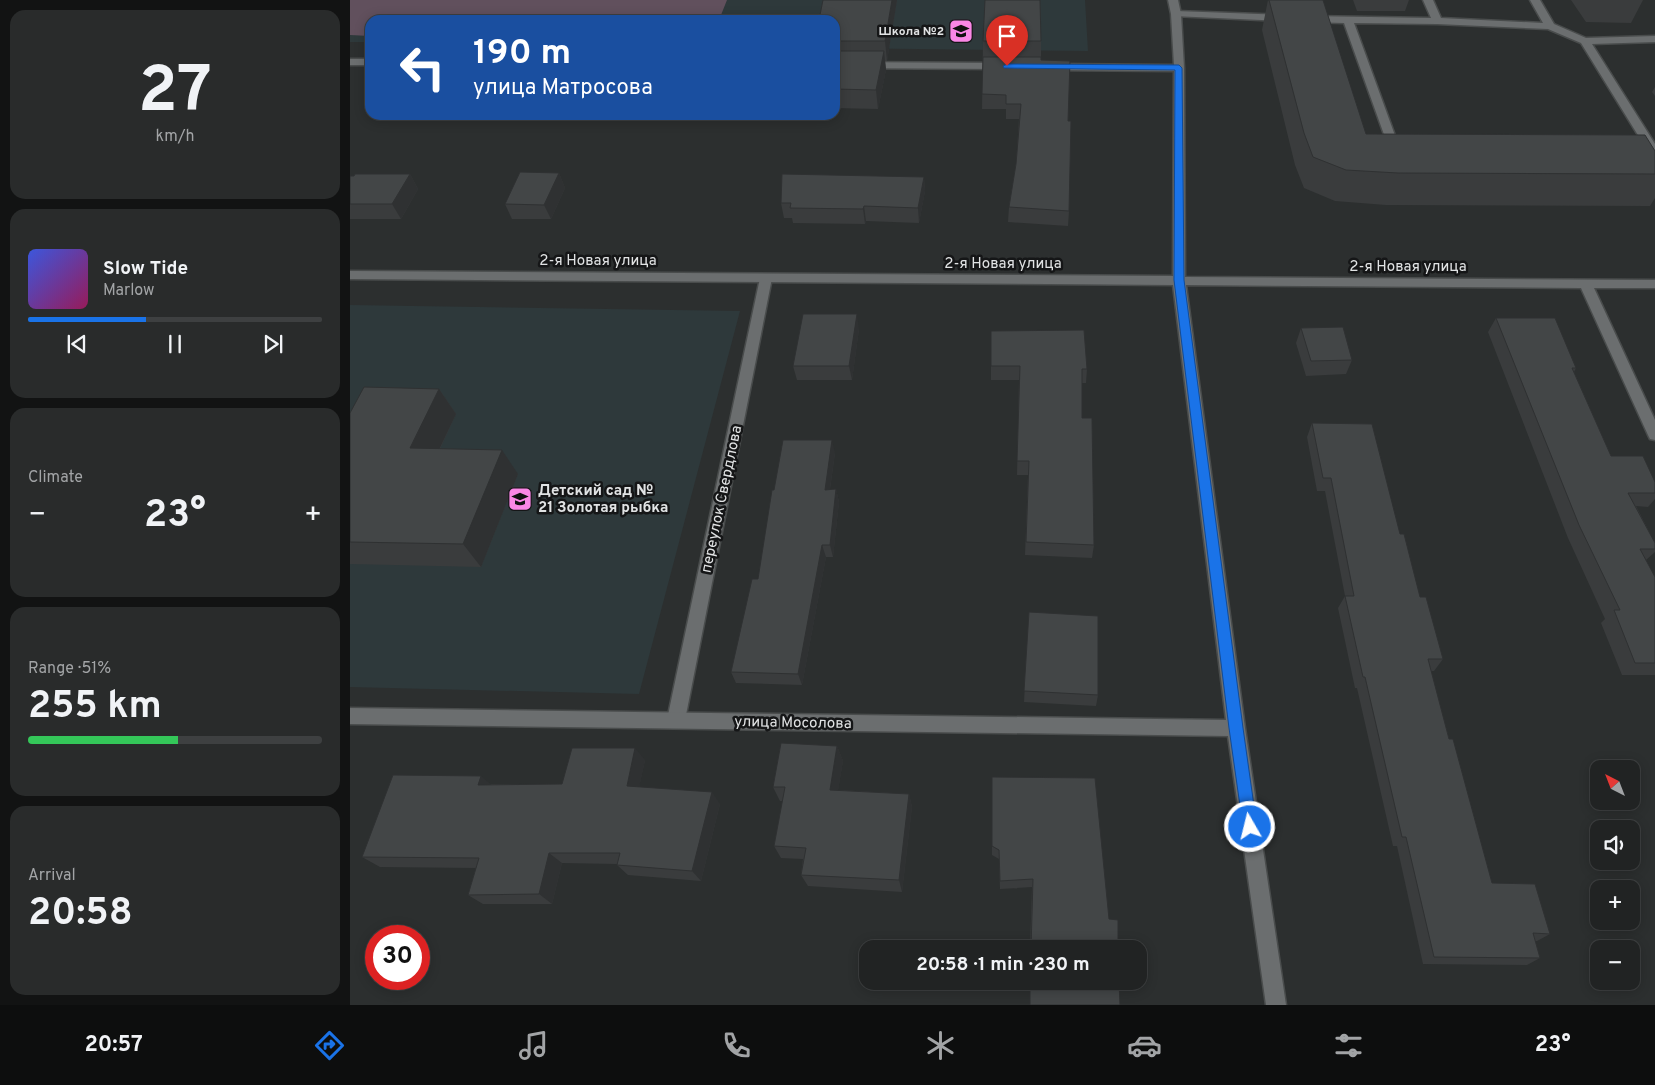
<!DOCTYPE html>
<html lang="en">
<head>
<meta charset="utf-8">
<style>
	:root { --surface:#212323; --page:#292b2b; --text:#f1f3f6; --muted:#a2a4a6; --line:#3e4041; --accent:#1a73e8 }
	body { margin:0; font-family:Overpass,sans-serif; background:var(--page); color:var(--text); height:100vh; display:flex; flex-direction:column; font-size:19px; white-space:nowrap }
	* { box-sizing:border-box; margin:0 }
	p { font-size:16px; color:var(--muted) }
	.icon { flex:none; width:28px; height:28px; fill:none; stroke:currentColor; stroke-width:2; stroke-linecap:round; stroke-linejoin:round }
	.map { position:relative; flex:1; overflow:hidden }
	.details { display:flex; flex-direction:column; gap:10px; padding:10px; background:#121313; width:350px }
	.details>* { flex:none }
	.guide { position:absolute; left:15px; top:15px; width:475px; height:105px; border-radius:15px; box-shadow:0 2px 12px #0003,0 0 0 1px var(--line); background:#1a4fa0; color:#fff; overflow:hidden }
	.needle { width:32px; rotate:318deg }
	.fabs { position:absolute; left:1240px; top:760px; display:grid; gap:10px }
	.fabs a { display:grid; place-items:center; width:50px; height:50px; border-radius:10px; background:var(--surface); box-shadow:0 2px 12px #0003,0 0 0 1px var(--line); font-size:25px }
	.speed { position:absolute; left:15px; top:925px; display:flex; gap:10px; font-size:25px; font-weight:700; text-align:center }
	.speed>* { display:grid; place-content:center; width:65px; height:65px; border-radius:50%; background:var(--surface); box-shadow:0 2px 12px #0003,0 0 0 1px var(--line); line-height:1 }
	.speed .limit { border:8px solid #d22; background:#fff; color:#111 }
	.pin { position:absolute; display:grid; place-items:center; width:42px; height:42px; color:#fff; margin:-51px -21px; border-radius:50% 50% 50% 0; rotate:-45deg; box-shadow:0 0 5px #0007 }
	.pin .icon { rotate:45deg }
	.me { position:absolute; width:55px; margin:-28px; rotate:352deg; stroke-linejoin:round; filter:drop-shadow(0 0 4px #0008) }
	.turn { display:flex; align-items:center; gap:18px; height:105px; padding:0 25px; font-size:22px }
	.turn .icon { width:65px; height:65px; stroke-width:2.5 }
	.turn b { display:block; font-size:35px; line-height:42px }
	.big { font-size:38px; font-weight:700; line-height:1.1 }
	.details .card { flex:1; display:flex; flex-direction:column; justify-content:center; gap:8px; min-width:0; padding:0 18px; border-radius:15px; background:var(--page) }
	.details .dial { align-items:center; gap:0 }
	.dial b { font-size:65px; line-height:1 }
	.song { display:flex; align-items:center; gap:15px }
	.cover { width:60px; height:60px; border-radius:8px; background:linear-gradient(135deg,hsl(230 70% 55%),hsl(330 70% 35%)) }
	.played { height:5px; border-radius:2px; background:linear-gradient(90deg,var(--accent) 40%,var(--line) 40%) }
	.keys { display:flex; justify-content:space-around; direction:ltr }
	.heat { display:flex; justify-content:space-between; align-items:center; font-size:28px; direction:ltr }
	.charge { height:8px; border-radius:4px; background:linear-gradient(90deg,#34c759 51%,var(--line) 0) }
	.trip { position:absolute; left:509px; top:940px; width:288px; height:50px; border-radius:15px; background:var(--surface); box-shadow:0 2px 12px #0003,0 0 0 1px var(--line); font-weight:700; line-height:50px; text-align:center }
	.tab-bar { display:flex; height:80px; justify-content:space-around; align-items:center; background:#0d0e0e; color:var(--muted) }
	.tab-bar .icon { width:35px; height:35px }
	.tab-bar .selected { color:var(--accent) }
	.tab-bar b { font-size:22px; color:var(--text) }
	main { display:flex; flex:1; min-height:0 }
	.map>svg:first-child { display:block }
	.built { fill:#2e393b }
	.green { fill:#61505d }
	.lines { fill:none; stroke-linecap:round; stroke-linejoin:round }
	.service-casing { stroke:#494c4c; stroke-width:3 }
	.minor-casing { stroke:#494c4c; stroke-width:3 }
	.service { fill:#6b6e6f; fill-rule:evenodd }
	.minor { fill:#6b6e6f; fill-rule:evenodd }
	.wall { fill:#3a3c3d }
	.shaded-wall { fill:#2f3132 }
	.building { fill:#434647; stroke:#2f3132 }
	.route { fill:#1a73e8; stroke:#114b97 }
	.labels { text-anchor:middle; stroke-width:5; stroke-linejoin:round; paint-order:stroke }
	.far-poi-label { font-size:12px; font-weight:bold; fill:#e1e3e4; stroke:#151617; text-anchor:end }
	.street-label { font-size:15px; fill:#e1e3e4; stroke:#151617 }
	.poi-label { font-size:15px; font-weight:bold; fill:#e1e3e4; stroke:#151617; text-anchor:start }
</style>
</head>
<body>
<main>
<section class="details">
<div class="card dial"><b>27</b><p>km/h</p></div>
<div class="card">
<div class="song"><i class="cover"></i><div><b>Slow Tide</b><p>Marlow</p></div></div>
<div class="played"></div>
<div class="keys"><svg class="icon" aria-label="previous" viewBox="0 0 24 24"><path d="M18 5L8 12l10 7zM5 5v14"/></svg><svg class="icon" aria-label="pause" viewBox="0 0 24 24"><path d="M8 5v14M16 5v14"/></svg><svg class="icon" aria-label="next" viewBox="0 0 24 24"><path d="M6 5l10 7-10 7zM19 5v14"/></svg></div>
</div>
<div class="card"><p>Climate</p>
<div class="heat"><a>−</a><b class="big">23°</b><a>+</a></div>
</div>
<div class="card"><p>Range · 51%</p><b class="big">255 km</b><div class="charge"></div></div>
<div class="card"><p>Arrival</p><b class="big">20:58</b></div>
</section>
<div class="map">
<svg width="1305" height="1005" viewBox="0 0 1305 1005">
	<rect width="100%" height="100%" fill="#2c2f2f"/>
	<g class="built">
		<path d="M 0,0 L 735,0 L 738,51 L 485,48 L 485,20 L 20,20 L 20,42 L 0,42 Z"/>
		<path d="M 0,305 L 390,311 L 289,694 L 0,687 Z"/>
	</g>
	<path class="green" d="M 0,0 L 377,0 L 369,20 L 20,20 L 20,36 L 0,35 Z"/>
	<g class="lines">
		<g class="service-casing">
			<g id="service">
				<path d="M 1073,0 L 1083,0 L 1091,18 L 1193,23 L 1180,0 L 1190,0 L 1204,24 L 1236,38 L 1305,36 L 1305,42 L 1242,44 L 1305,144 L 1305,156 L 1299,153 L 1231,43 L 1198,29 L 1087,24 L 1004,23 L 1051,152 L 1049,154 L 1041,154 L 994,23 L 958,22 L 953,19 L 958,16 L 1081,18 Z"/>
				<path d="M 826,11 L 933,15 L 938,18 L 933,21 L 823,16 L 823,12 Z"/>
				<path d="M 416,274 L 422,278 L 335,720 L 332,726 L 326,728 L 320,726 L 317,720 L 410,278 Z"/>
			</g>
		</g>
		<g class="minor-casing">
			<g id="minor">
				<path d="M 818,0 L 828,0 L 831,14 L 834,68 L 835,277 L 1305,280 L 1305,288 L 1244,288 L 1305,420 L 1305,440 L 1300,439 L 1298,435 L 1231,288 L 836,285 L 895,728 L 936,1005 L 916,1005 L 878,736 L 0,724 L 0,708 L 876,720 L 823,285 L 0,279 L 0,271 L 823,276 L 824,71 L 700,70 L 695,67 L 700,64 L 824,65 L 821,14 Z"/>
				<rect x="0" y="59" width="20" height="6"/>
				<path d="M 485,62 L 652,63 L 657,66 L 652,69 L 485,68 Z"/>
			</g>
		</g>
		<use href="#service" class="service"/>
		<use href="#minor" class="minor"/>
	</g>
	<g class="wall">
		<path d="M 473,0 L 547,0 L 537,61 L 535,61 L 536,70 L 528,109 L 485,108 L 485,20 Z"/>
		<path d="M 918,0 L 1016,134 L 1305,151 L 1305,198 L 1300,206 L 1036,205 L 985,201 L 954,188 L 945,165 L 912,30 Z"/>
		<path d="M 1003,0 L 1059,0 L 1055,11 L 1007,11 Z"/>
		<path d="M 1221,0 L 1293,0 L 1281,23 L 1236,22 Z"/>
		<path d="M 633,41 L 691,41 L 691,60 L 718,121 L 719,211 L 718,226 L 658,222 L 659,207 L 666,164 L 669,119 L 656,119 L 656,109 L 632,109 Z"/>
		<path d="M 1305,87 L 1305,96 L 1302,92 Z"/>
		<path d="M 209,173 L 215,188 L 201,219 L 162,219 L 155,204 Z"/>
		<path d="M 60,174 L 68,189 L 51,219 L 0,219 L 0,176 Z"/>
		<path d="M 574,177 L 575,191 L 569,223 L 516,221 L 515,224 L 443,223 L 442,218 L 434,218 L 431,203 Z"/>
		<path d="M 1146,318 L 1226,368 L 1224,372 L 1261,456 L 1305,482 L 1305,499 L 1298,507 L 1286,506 L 1305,543 L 1305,552 L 1296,560 L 1305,577 L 1305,675 L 1272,675 L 1251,623 L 1255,619 L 1218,538 L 1138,332 Z"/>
		<path d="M 951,328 L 1002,360 L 996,374 L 956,376 L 946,343 Z"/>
		<path d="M 509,329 L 502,380 L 447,380 L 443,366 Z"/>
		<path d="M 641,331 L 737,369 L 736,383 L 732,383 L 732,418 L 744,545 L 742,558 L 675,555 L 678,475 L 667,475 L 669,380 L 641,380 Z"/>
		<path d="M 89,389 L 106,414 L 90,449 L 168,474 L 131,567 L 0,564 L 0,413 Z"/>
		<path d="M 962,423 L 1050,534 L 1070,597 L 1093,659 L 1084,671 L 1081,671 L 1099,739 L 1142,883 L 1200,934 L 1187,941 L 1185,941 L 1190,958 L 1177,965 L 1073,964 L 1047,846 L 1043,846 L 1007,688 L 1005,688 L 988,608 L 995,596 L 975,491 L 967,491 L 957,437 Z"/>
		<path d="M 485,453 L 480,489 L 486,489 L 489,502 L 483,557 L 476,557 L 452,685 L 386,683 L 381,672 L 408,579 Z"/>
		<path d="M 679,612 L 748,695 L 746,706 L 674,702 Z"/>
		<path d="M 487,746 L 493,761 L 488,790 L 559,794 L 562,807 L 552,892 L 458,886 L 451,875 L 453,859 L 431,858 L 424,846 L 433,801 L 430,801 L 423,787 Z"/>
		<path d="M 295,760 L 289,787 L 370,804 L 351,881 L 278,875 L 267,865 L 267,864 L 212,863 L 202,904 L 133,904 L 118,895 L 126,868 L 30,867 L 12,857 L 141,784 L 212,784 Z"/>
		<path d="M 642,846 L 759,919 L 768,949 L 680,949 L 682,887 L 650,889 L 649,859 L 642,855 Z"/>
	</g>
	<g class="shaded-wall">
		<path d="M 542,0 L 547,0 L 537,61 L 535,41 Z"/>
		<path d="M 534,51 L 536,70 L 528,109 L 526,90 Z"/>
		<path d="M 209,173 L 215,188 L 201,219 L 194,205 Z"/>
		<path d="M 60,174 L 68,189 L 51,219 L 42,204 Z"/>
		<path d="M 574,177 L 575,191 L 569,223 L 568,208 Z"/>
		<path d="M 514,206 L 516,221 L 515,224 L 513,209 Z"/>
		<path d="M 507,314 L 509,329 L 502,380 L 499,366 Z"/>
		<path d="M 89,389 L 106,414 L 78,473 L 60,448 Z"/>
		<path d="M 482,440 L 485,453 L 478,502 L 475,490 Z"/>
		<path d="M 152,450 L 168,474 L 131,567 L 113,544 Z"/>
		<path d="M 486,489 L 489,502 L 483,557 L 480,545 Z"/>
		<path d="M 472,545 L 476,557 L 452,685 L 448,674 Z"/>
		<path d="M 487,746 L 493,761 L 486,803 L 480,790 Z"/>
		<path d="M 285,748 L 295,760 L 287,798 L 277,786 Z"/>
		<path d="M 131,776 L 145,788 L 128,785 Z"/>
		<path d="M 362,792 L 370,804 L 351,881 L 342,871 Z"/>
		<path d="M 559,794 L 562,807 L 552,892 L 549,880 Z"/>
		<path d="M 199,853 L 212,863 L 202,904 L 189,894 Z"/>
	</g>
	<g class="building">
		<path d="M 473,0 L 542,0 L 535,41 L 485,41 L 485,20 L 469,20 Z"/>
		<path d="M 635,0 L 690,0 L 691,41 L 633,41 Z"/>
		<path d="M 919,0 L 973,0 L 1016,134 L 1295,135 L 1305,151 L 1305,174 L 1048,173 L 996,170 L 963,157 L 954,133 Z"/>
		<path d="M 485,51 L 534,51 L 526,90 L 485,89 Z"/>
		<path d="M 633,57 L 691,57 L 691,60 L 720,61 L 718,121 L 721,121 L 719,211 L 659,207 L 666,164 L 671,104 L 656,104 L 656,95 L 632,94 Z"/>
		<path d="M 170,172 L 209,173 L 194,205 L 155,204 Z"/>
		<path d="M 5,174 L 60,174 L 42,204 L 0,204 L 0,176 L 4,176 Z"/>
		<path d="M 432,174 L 574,177 L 568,208 L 514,206 L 513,209 L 440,208 L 441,203 L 431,203 Z"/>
		<path d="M 453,314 L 507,314 L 499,366 L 443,366 Z"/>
		<path d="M 1146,318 L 1205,318 L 1226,368 L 1222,368 L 1261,456 L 1293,456 L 1305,482 L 1305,493 L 1278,493 L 1305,543 L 1305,549 L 1290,549 L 1305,577 L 1305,663 L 1285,663 L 1264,610 L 1270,610 L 1229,525 Z"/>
		<path d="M 993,327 L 1002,360 L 961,361 L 951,328 Z"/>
		<path d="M 734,330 L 737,369 L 732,369 L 732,418 L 742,418 L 744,545 L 676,542 L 679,461 L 667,461 L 670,366 L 641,366 L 641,331 Z"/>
		<path d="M 14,387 L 89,389 L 60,448 L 152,450 L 113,544 L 0,542 L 0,413 Z"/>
		<path d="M 962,423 L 1022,424 L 1050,534 L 1054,534 L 1070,597 L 1076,597 L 1093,659 L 1078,659 L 1099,739 L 1103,739 L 1142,883 L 1185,884 L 1200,934 L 1183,933 L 1190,958 L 1084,957 L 1056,837 L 1052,837 L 1015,677 L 1013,677 L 995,596 L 1004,596 L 981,478 L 973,478 Z"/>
		<path d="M 433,440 L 482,440 L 475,490 L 486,489 L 480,545 L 472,545 L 448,674 L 381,672 L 402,579 L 408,579 L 422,490 L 424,490 Z"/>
		<path d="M 679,612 L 748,616 L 748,695 L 674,691 Z"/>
		<path d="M 431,743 L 487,746 L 480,790 L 559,794 L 549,880 L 451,875 L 456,848 L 424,846 L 435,787 L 423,787 Z"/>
		<path d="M 222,748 L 285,748 L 277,786 L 362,792 L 342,871 L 267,865 L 270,853 L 199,853 L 189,894 L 118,895 L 129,858 L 12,857 L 43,775 L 131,776 L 128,785 L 212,784 Z"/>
		<path d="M 642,777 L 745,778 L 759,919 L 768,920 L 768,949 L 681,949 L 683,879 L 650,881 L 649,850 L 642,846 Z"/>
		<path d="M 680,981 L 769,981 L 770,1005 L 680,1005 Z"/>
	</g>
	<path class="route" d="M 657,64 L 829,65 L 832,68 L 834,280 L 893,728 L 907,827 L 905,832 L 900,834 L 895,832 L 893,827 L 879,728 L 824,280 L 825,70 L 654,68 L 653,66 Z"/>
	<defs>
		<g id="school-square" transform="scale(1.25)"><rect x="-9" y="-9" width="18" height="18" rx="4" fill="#fa87e6" stroke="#151617"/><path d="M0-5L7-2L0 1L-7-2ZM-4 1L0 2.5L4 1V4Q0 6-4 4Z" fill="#111"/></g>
	</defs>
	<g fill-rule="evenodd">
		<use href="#school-square" x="611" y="31"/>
		<use href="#school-square" x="170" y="499"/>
	</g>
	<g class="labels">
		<g class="far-poi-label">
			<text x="594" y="35">Школа №2</text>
		</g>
		<g class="street-label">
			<text x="248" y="265">2-я Новая улица</text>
			<text x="653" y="268">2-я Новая улица</text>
			<text x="1058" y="271">2-я Новая улица</text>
			<text transform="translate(371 499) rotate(-78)" y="5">переулок Свердлова</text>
			<text transform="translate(443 722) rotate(1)" y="5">улица Мосолова</text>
		</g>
		<g class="poi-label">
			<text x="188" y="495">Детский сад №<tspan x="188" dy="17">21 Золотая рыбка</tspan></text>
		</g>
	</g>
</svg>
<div class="fabs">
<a><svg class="needle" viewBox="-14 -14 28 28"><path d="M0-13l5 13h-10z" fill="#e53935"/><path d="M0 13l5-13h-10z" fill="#a2a4a6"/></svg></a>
<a><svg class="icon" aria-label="sound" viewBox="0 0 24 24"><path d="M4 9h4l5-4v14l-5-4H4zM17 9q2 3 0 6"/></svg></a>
<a>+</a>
<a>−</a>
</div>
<div class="speed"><div class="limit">30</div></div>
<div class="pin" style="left:657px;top:66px;background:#d93025"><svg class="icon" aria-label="arrive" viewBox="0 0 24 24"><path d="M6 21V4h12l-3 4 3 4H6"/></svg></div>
<svg class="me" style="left:900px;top:827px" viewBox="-20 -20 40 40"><circle r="17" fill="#1a73e8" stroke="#fff" stroke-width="3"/><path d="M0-11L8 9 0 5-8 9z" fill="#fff"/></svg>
<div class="trip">20:58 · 1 min · 230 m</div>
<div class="guide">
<div class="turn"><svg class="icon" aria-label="left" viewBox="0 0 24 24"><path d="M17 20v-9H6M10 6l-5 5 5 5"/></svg><div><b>190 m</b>улица Матросова</div></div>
</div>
</div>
</main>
<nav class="tab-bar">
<b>20:57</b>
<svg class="icon selected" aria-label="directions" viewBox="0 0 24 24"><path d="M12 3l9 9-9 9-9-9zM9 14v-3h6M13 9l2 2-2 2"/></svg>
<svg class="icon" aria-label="music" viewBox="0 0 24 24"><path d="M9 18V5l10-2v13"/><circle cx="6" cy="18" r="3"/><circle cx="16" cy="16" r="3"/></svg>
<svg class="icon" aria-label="phone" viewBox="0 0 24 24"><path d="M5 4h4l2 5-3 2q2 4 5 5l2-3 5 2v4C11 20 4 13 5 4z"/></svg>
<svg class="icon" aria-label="climate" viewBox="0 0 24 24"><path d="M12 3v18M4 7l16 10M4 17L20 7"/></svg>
<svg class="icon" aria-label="car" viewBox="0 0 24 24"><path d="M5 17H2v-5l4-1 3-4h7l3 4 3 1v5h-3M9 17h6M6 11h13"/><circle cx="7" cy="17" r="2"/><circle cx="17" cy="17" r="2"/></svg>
<svg class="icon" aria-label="filters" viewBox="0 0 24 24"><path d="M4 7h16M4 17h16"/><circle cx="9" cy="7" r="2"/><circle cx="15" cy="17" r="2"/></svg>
<b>23°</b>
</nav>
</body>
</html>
